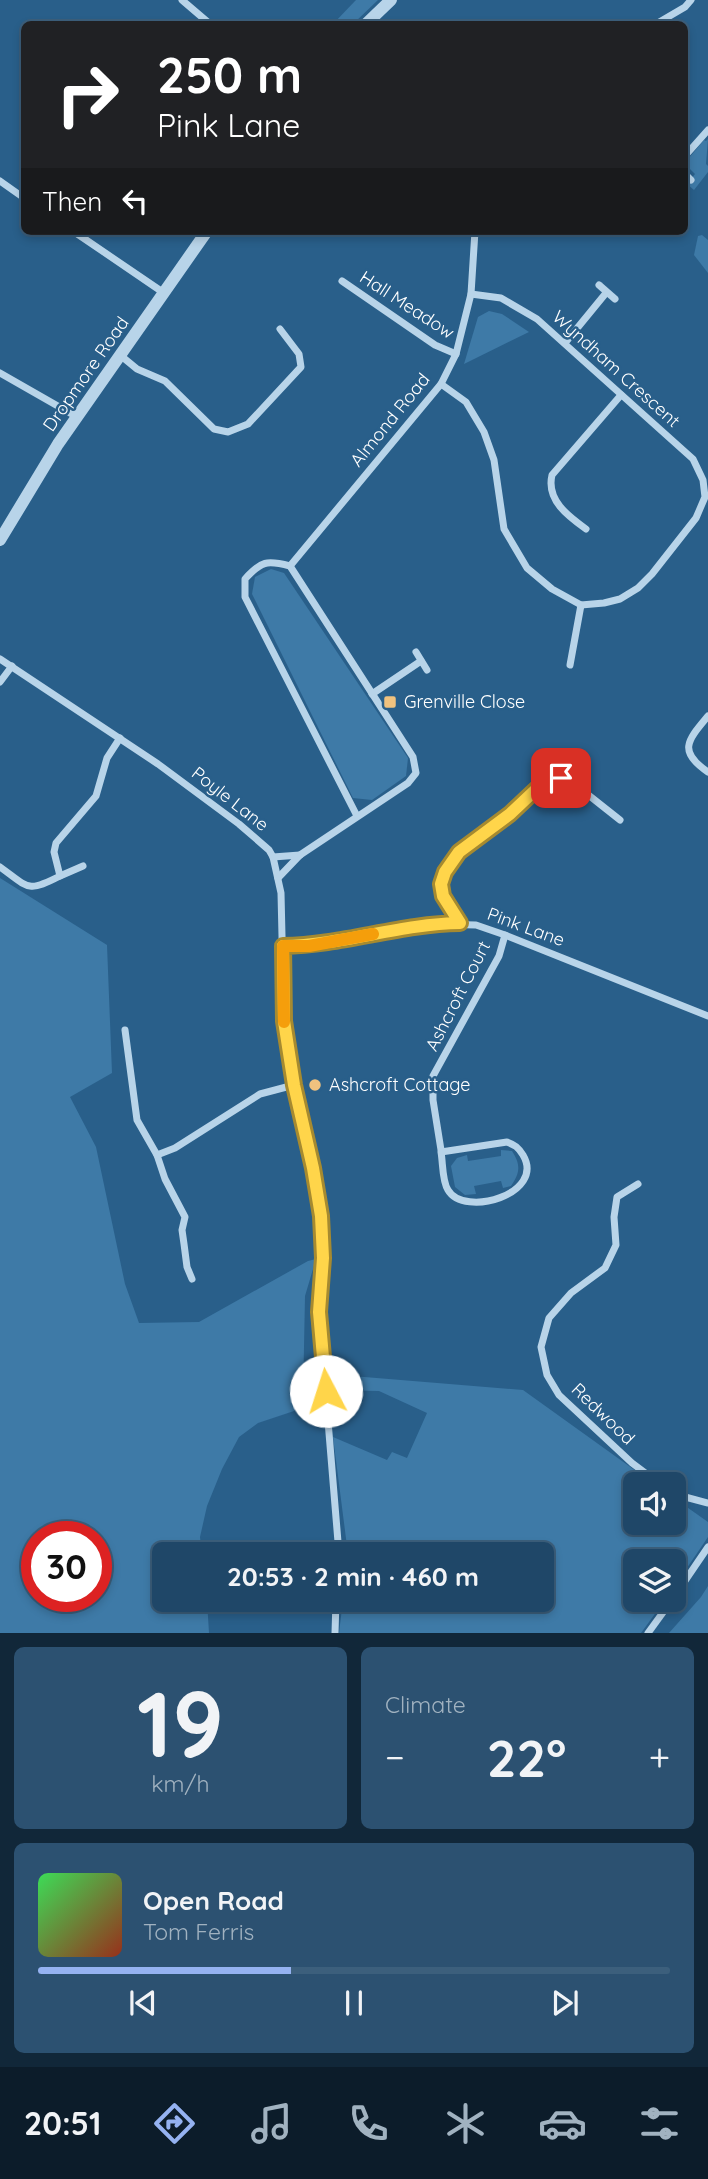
<!DOCTYPE html>
<html lang="en">
<head>
<meta charset="utf-8">
<style>
	:root { --surface:#1f4768; --page:#2c5171; --text:#f1f3f6; --muted:#a1b2c0; --line:#3c5f7c; --accent:#95b2f1 }
	body { margin:0; font-family:Quicksand,sans-serif; background:var(--page); color:var(--text); height:100vh; display:flex; flex-direction:column; font-size:26px; white-space:nowrap }
	* { box-sizing:border-box; margin:0 }
	p { font-size:23px; color:var(--muted) }
	.icon { flex:none; width:38px; height:38px; fill:none; stroke:currentColor; stroke-width:2; stroke-linecap:round; stroke-linejoin:round }
	.map { position:relative; height:1633px; overflow:hidden }
	.details { display:flex; flex-direction:column; gap:14px; padding:14px; background:#112739; flex:1 }
	.details>* { flex:none }
	.banner { position:absolute; left:21px; top:21px; width:667px; height:214px; border-radius:10px; box-shadow:0 4px 10px #0003,0 0 0 2px var(--line); background:#202124; color:#fff; overflow:hidden }
	.buttons { position:absolute; left:623px; top:1472px; display:grid; gap:14px }
	.buttons a { display:grid; place-items:center; width:63px; height:63px; border-radius:10px; background:var(--surface); box-shadow:0 4px 10px #0003,0 0 0 2px var(--line); font-size:35px }
	.speed { position:absolute; left:21px; top:1521px; display:flex; gap:14px; font-size:35px; font-weight:700; text-align:center }
	.speed>* { display:grid; place-content:center; width:91px; height:91px; border-radius:50%; background:var(--surface); box-shadow:0 4px 10px #0003,0 0 0 2px var(--line); line-height:1 }
	.speed .limit { border:10px solid #d22; background:#fff; color:#111 }
	.pin { position:absolute; display:grid; place-items:center; width:60px; height:60px; color:#fff; margin:-30px; border-radius:14px; box-shadow:0 4px 10px #0006 }
	.me { position:absolute; width:77px; margin:-38px; rotate:355deg; stroke-linejoin:round; filter:drop-shadow(0 0 5px #0008) }
	.turn { display:flex; align-items:center; gap:24px; height:147px; padding:0 21px; font-size:32px }
	.turn .icon { width:91px; height:91px; stroke-width:2.5 }
	.turn b { display:block; font-size:49px; line-height:60px }
	.then { display:flex; align-items:center; height:66px; padding:0 21px; background:#0003; gap:14px; font-size:26px }
	.big { font-size:52px; font-weight:700; line-height:1.1 }
	.details .tile { flex:1; display:flex; flex-direction:column; justify-content:center; gap:10px; min-width:0; padding:0 24px; border-radius:10px; background:var(--page) }
	.details .dial { align-items:center; gap:0 }
	.dial b { font-size:91px; line-height:1 }
	.song { display:flex; align-items:center; gap:21px }
	.cover { width:84px; height:84px; border-radius:10px; background:linear-gradient(135deg,hsl(130 70% 55%),hsl(10 70% 35%)) }
	.played { height:7px; border-radius:4px; background:linear-gradient(90deg,var(--accent) 40%,var(--line) 40%) }
	.keys { display:flex; justify-content:space-around; direction:ltr }
	.heat { display:flex; justify-content:space-between; align-items:center; font-size:38px; direction:ltr }
	.details .tiles { flex:1; display:grid; gap:14px; grid-template-columns:1fr 1fr }
	.tile:last-child { grid-column:span 2 }
	.trip { position:absolute; left:152px; top:1542px; width:402px; height:70px; border-radius:10px; background:var(--surface); box-shadow:0 4px 10px #0003,0 0 0 2px var(--line); font-weight:700; line-height:70px; text-align:center }
	.tabs { display:flex; height:112px; justify-content:space-around; align-items:center; background:#0c1c2a; color:var(--muted) }
	.tabs .icon { width:49px; height:49px }
	.tabs .on { color:var(--accent) }
	.tabs b { font-size:32px; color:var(--text) }
	.map>svg:first-child { display:block }
	.green { fill:#3e7aa7; fill-rule:evenodd }
	.lines { fill:none; stroke-linecap:round; stroke-linejoin:round }
	.minor { stroke:#b8d4e9; stroke-width:7 }
	.tertiary { stroke:#b8d4e9; stroke-width:12 }
	.route-casing { stroke:#a68a30; stroke-width:18 }
	.route { stroke:#ffd54a; stroke-width:12 }
	.slow { stroke:#f59e0b; stroke-width:12 }
	.poi-dot { fill:#f0c27f; stroke:#295f8a; stroke-width:2.5 }
	.labels { text-anchor:middle; stroke-width:5; stroke-linejoin:round; paint-order:stroke }
	.street-label { font-size:18px; fill:#fff; stroke:#295f8a }
	.poi-label { font-size:18px; fill:#fff; stroke:#295f8a; text-anchor:start }
</style>
</head>
<body>
<div class="map">
<svg width="708" height="1633" viewBox="0 0 708 1633">
	<rect width="100%" height="100%" fill="#295f8a"/>
	<g class="green">
		<path d="M 356,0 L 378,0 L 353,24 L 333,24 Z"/>
		<path d="M 708,139 L 706,164 L 708,166 L 708,172 L 694,190 L 687,184 L 695,174 L 689,168 L 688,159 L 704,140 L 706,141 Z"/>
		<path d="M 702,235 L 708,240 L 708,273 L 694,255 L 698,236 Z"/>
		<path d="M 489,311 L 502,314 L 529,332 L 464,364 L 478,317 Z"/>
		<path d="M 271,569 L 284,573 L 408,758 L 406,776 L 372,800 L 353,798 L 252,594 L 255,577 Z"/>
		<path d="M 0,878 L 107,945 L 112,1073 L 70,1097 L 96,1147 L 125,1284 L 139,1323 L 199,1322 L 308,1261 L 316,1259 L 305,1296 L 303,1398 L 294,1411 L 258,1423 L 239,1437 L 222,1469 L 207,1506 L 200,1537 L 202,1554 L 164,1554 L 164,1600 L 207,1600 L 209,1633 L 0,1633 ZM 37,1536 L 96,1536 L 96,1596 L 37,1596 Z"/>
		<path d="M 501,1150 L 512,1151 C 521,1165 520,1173 511,1186 L 503,1188 L 501,1181 L 474,1186 L 476,1194 L 465,1195 L 455,1187 L 451,1166 L 457,1158 L 467,1155 L 468,1161 L 501,1156 Z"/>
		<path d="M 328,1374 L 523,1390 L 654,1484 L 635,1484 L 635,1522 L 674,1522 L 674,1498 L 708,1522 L 708,1537 L 674,1587 L 674,1561 L 635,1561 L 635,1600 L 665,1600 L 641,1633 L 339,1633 L 343,1600 L 542,1600 L 542,1554 L 348,1554 L 333,1437 L 387,1460 L 392,1452 L 407,1458 L 427,1413 L 379,1391 L 329,1390 Z"/>
		<path d="M 708,1586 L 708,1633 L 669,1633 L 701,1597 Z"/>
	</g>
	<g class="lines">
		<g class="minor">
			<path d="M 182,0 L 210,24"/>
			<path d="M 656,24 L 685,7 L 691,0"/>
			<path d="M 684,157 L 708,130"/>
			<path d="M 684,173 L 691,180"/>
			<path d="M 0,181 L 24,198"/>
			<path d="M 73,231 L 164,293"/>
			<path d="M 342,281 L 435,345 L 456,354"/>
			<path d="M 599,285 L 615,299"/>
			<path d="M 565,343 L 606,293"/>
			<path d="M 120,355 L 137,369 L 165,381 L 214,429 L 228,432 L 248,424 L 301,367 L 299,354 L 280,329"/>
			<path d="M 0,373 L 77,417"/>
			<path d="M 441,384 L 466,402 L 484,432 L 494,460 L 504,529 L 527,568 L 552,589 L 581,605 L 604,603 L 620,599 L 638,588 L 652,574 L 696,518 L 705,497 L 703,480 L 693,459 L 537,319 L 501,298 L 471,294"/>
			<path d="M 586,529 C 568,516 546,500 552,475 L 621,395"/>
			<path d="M 290,566 L 441,384 L 456,354 L 471,294 L 475,231"/>
			<path d="M 416,652 L 427,670"/>
			<path d="M 0,659 L 158,764 L 239,824 L 269,850 L 273,857 L 281,893 L 284,1022 L 294,1085 L 313,1168 L 321,1216 L 323,1259 L 319,1312 L 339,1554"/>
			<path d="M 570,665 L 581,605"/>
			<path d="M 0,682 L 12,666"/>
			<path d="M 372,694 L 421,661"/>
			<path d="M 708,716 C 688,740 677,751 708,772"/>
			<path d="M 273,857 L 300,855"/>
			<path d="M 0,867 C 29,888 27,893 60,876 L 54,852 L 56,843 L 96,796 L 107,758 L 120,738"/>
			<path d="M 60,876 L 83,866"/>
			<path d="M 278,878 L 300,855 L 408,783 L 416,773 L 413,757 L 290,566 C 267,560 261,561 245,579 L 245,597 L 357,816"/>
			<path d="M 460,923 L 443,896 L 441,884 L 445,872 L 459,852 L 510,814 L 546,781 L 560,778 L 572,782 L 620,820"/>
			<path d="M 283,946 L 309,946 L 433,924 L 476,925 L 505,935 L 708,1016"/>
			<path d="M 125,1030 L 137,1120 L 157,1155 L 165,1179 L 185,1217 L 182,1230 L 184,1244 L 187,1267 L 192,1279"/>
			<path d="M 441,1152 L 507,1142 C 515,1145 518,1147 523,1155 C 546,1194 464,1218 448,1190 C 442,1181 443,1163 441,1152 L 441,1150 L 433,1100 L 433,1076 L 499,956 L 505,935"/>
			<path d="M 157,1155 L 175,1148 L 260,1094 L 294,1085"/>
			<path d="M 638,1184 L 617,1197 L 614,1217 L 616,1245 L 605,1268 L 571,1293 L 549,1318 L 541,1347 L 547,1375 L 559,1395 L 632,1463 L 660,1484"/>
			<path d="M 674,1494 L 708,1503"/>
			<path d="M 674,1597 L 708,1547"/>
			<path d="M 335,1633 L 336,1600"/>
			<path d="M 648,1633 L 672,1600"/>
		</g>
		<g class="tertiary">
			<path d="M 366,24 L 391,0"/>
			<path d="M 0,540 L 58,444 L 207,231"/>
		</g>
	</g>
	<g class="lines">
		<g class="route-casing">
			<path id="route" d="M 326,1391 L 319,1312 L 323,1258 L 321,1216 L 313,1168 L 294,1085 L 284,1021 L 283,946 C 343,945 400,924 460,923 L 443,896 L 441,884 L 445,872 L 459,852 L 510,814 L 546,780 L 561,778"/>
		</g>
		<use href="#route" class="route"/>
		<path class="slow" d="M 284,1022 L 283,946 L 309,946 L 373,934"/>
	</g>
	<g class="poi-dot">
		<rect x="383" y="695" width="14" height="14" rx="3.5"/>
		<circle cx="315" cy="1085" r="7"/>
	</g>
	<g class="labels">
		<g class="street-label">
			<text transform="translate(407 305) rotate(33)" y="6">Hall Meadow</text>
			<text transform="translate(616 369) rotate(42)" y="6">Wyndham Crescent</text>
			<text transform="translate(86 374) rotate(-55)" y="6">Dropmore Road</text>
			<text transform="translate(390 420) rotate(-51)" y="6">Almond Road</text>
			<text transform="translate(230 799) rotate(38)" y="6">Poyle Lane</text>
			<text transform="translate(526 927) rotate(20)" y="6">Pink Lane</text>
			<text transform="translate(458 996) rotate(-63)" y="6">Ashcroft Court</text>
			<text transform="translate(603 1414) rotate(44)" y="6">Redwood</text>
		</g>
		<g class="poi-label">
			<text x="404" y="708">Grenville Close</text>
			<text x="329" y="1091">Ashcroft Cottage</text>
		</g>
	</g>
</svg>
<div class="buttons">
<a><svg class="icon" aria-label="sound" viewBox="0 0 24 24"><path d="M4 9h4l5-4v14l-5-4H4zM17 9q2 3 0 6"/></svg></a>
<a><svg class="icon" aria-label="layers" viewBox="0 0 24 24"><path d="M12 4l9 5-9 5-9-5zM3 14l9 5 9-5"/></svg></a>
</div>
<div class="speed"><div class="limit">30</div></div>
<div class="pin" style="left:561px;top:778px;background:#d93025"><svg class="icon" aria-label="arrive" viewBox="0 0 24 24"><path d="M6 21V4h12l-3 4 3 4H6"/></svg></div>
<svg class="me" style="left:326px;top:1391px" viewBox="-20 -20 40 40"><circle r="19" fill="#fff"/><path d="M0-13L10 11 0 6-10 11z" fill="#ffd54a"/></svg>
<div class="trip">20:53 · 2 min · 460 m</div>
<div class="banner">
<div class="turn"><svg class="icon" aria-label="right" viewBox="0 0 24 24"><path d="M7 20v-9h11M14 6l5 5-5 5"/></svg><div><b>250 m</b>Pink Lane</div></div>
<div class="then">Then<svg class="icon" aria-label="left" viewBox="0 0 24 24"><path d="M17 20v-9H6M10 6l-5 5 5 5"/></svg></div>
</div>
</div>
<section class="details">
<div class="tiles">
<div class="tile dial"><b>19</b><p>km/h</p></div>
<div class="tile"><p>Climate</p>
<div class="heat"><a>−</a><b class="big">22°</b><a>+</a></div>
</div>
<div class="tile">
<div class="song"><i class="cover"></i><div><b>Open Road</b><p>Tom Ferris</p></div></div>
<div class="played"></div>
<div class="keys"><svg class="icon" aria-label="previous" viewBox="0 0 24 24"><path d="M18 5L8 12l10 7zM5 5v14"/></svg><svg class="icon" aria-label="pause" viewBox="0 0 24 24"><path d="M8 5v14M16 5v14"/></svg><svg class="icon" aria-label="next" viewBox="0 0 24 24"><path d="M6 5l10 7-10 7zM19 5v14"/></svg></div>
</div>
</div>
</section>
<nav class="tabs">
<b>20:51</b>
<svg class="icon on" aria-label="directions" viewBox="0 0 24 24"><path d="M12 3l9 9-9 9-9-9zM9 14v-3h6M13 9l2 2-2 2"/></svg>
<svg class="icon" aria-label="music" viewBox="0 0 24 24"><path d="M9 18V5l10-2v13"/><circle cx="6" cy="18" r="3"/><circle cx="16" cy="16" r="3"/></svg>
<svg class="icon" aria-label="phone" viewBox="0 0 24 24"><path d="M5 4h4l2 5-3 2q2 4 5 5l2-3 5 2v4C11 20 4 13 5 4z"/></svg>
<svg class="icon" aria-label="climate" viewBox="0 0 24 24"><path d="M12 3v18M4 7l16 10M4 17L20 7"/></svg>
<svg class="icon" aria-label="car" viewBox="0 0 24 24"><path d="M5 17H2v-5l4-1 3-4h7l3 4 3 1v5h-3M9 17h6M6 11h13"/><circle cx="7" cy="17" r="2"/><circle cx="17" cy="17" r="2"/></svg>
<svg class="icon" aria-label="filters" viewBox="0 0 24 24"><path d="M4 7h16M4 17h16"/><circle cx="9" cy="7" r="2"/><circle cx="15" cy="17" r="2"/></svg>
</nav>
</body>
</html>
